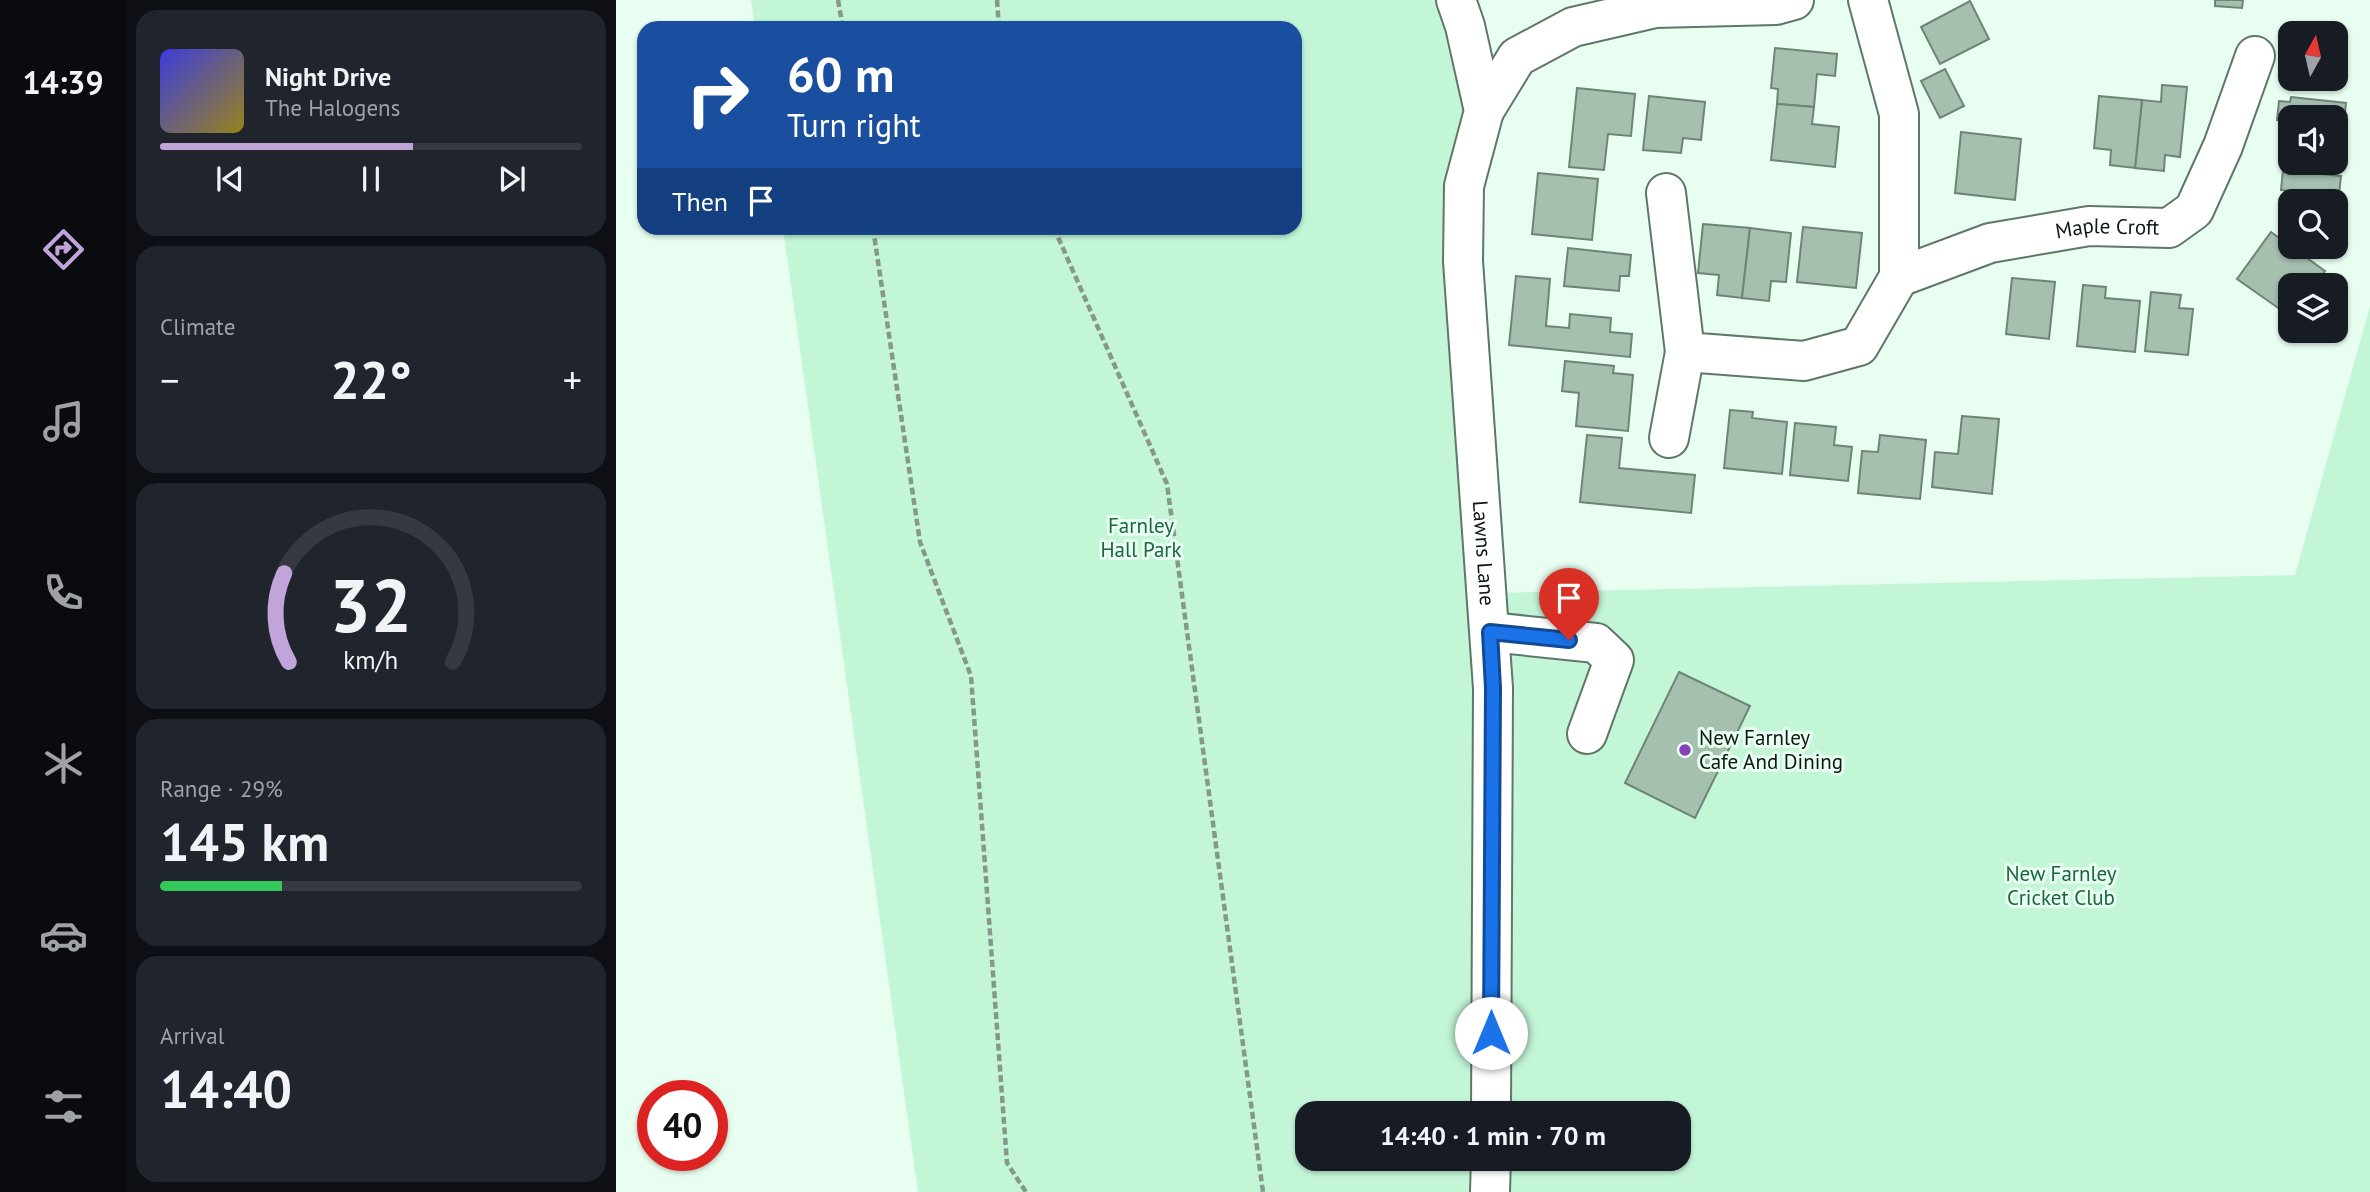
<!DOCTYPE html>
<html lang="en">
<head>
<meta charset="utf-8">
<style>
	:root { --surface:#171b24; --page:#20242c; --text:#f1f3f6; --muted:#9ea1a6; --line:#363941; --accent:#c1a4da }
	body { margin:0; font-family:"PT Sans",sans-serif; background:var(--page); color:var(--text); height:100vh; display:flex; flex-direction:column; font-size:26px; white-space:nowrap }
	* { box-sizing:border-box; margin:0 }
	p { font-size:23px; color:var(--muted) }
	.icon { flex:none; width:38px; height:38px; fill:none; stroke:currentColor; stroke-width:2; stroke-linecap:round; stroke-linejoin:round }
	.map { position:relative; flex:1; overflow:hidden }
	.drawer { display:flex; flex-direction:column; gap:10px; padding:10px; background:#0d0f14; width:490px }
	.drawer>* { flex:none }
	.banner { position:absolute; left:21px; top:21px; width:665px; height:214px; border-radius:21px; box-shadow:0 2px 5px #0004; background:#1a4fa0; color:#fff; overflow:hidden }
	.needle { width:46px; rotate:8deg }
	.controls { position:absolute; left:1662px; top:21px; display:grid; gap:14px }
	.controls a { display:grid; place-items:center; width:70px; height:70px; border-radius:14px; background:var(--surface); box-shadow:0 2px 5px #0004; font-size:35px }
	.speed { position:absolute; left:21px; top:1080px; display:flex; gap:14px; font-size:35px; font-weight:700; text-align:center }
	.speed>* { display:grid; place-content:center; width:91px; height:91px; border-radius:50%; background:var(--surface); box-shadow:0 2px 5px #0004; line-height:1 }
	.speed .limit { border:10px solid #d22; background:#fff; color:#111 }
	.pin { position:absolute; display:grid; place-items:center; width:60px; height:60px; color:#fff; margin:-72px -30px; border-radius:50% 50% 50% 0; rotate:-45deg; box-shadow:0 0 7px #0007 }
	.pin .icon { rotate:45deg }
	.me { position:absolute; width:77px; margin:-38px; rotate:0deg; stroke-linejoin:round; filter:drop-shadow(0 0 5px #0008) }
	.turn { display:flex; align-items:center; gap:24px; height:147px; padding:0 35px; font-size:32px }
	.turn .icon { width:91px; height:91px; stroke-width:2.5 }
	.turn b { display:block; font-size:49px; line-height:60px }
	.then { display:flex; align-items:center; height:66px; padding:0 35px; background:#0003; gap:14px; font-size:26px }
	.big { font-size:52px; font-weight:800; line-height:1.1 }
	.drawer .tile { flex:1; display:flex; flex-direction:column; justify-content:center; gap:10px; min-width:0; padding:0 24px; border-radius:21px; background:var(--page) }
	.drawer .dial { align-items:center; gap:0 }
	.dial svg { height:182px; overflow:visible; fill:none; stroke:var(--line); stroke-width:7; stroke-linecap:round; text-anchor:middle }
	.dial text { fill:var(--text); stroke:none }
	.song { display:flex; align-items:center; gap:21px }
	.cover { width:84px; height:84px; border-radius:10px; background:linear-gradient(135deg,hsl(240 70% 55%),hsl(50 70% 35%)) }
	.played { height:7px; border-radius:4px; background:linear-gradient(90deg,var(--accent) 60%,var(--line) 60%) }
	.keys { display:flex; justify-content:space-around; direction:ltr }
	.heat { display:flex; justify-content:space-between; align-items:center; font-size:38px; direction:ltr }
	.charge { height:10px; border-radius:5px; background:linear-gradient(90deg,#34c759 29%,var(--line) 0) }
	.trip { position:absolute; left:679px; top:1101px; width:396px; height:70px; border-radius:21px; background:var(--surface); box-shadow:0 2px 5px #0004; font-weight:800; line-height:70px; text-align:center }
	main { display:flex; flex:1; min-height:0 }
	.menu { display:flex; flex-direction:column; width:126px; justify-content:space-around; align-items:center; background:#090b0e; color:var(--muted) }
	.menu .icon { width:49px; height:49px }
	.menu .current { color:var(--accent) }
	.menu b { font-size:32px; color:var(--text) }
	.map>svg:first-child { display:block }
	.green { fill:#c3f6d7; fill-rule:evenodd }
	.building { fill:#a6c0b0; stroke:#6d8576; stroke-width:2 }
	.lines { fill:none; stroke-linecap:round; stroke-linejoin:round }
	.minor-casing { stroke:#5f7768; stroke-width:42 }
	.path { stroke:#86978c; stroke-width:4.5; stroke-dasharray:7 3.5; stroke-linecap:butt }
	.minor { stroke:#fff; stroke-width:38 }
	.route-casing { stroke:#114b97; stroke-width:18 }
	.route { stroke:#1a73e8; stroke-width:12 }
	.poi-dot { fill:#8643b7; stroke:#e8fef0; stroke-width:2.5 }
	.labels { text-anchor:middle; stroke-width:6; stroke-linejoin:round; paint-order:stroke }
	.street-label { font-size:21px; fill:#0d1711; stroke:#e8fef0 }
	.park-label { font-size:21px; fill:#1c6542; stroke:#e8fef0 }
	.poi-label { font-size:21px; fill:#0d1711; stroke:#e8fef0; text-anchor:start }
</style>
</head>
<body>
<main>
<nav class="menu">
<b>14:39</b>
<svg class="icon current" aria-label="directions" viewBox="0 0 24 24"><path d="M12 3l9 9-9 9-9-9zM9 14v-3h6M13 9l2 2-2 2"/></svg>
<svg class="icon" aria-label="music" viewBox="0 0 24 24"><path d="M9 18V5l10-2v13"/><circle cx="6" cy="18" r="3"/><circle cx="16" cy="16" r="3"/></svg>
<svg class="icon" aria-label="phone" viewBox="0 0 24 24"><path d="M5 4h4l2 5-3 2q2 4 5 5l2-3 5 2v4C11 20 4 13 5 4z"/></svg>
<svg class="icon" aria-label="climate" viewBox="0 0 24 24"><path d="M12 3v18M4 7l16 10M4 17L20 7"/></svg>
<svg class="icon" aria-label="car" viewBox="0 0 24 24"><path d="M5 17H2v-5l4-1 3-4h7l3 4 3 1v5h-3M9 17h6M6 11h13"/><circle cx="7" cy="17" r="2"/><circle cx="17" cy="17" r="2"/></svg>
<svg class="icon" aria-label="filters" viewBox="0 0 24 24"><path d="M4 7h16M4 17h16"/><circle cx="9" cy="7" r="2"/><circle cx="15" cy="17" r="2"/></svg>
</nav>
<section class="drawer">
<div class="tile">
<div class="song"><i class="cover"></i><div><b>Night Drive</b><p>The Halogens</p></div></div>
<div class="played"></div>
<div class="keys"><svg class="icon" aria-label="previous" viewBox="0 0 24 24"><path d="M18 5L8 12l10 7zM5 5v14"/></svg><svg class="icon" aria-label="pause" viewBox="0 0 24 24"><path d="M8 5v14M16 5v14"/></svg><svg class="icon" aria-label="next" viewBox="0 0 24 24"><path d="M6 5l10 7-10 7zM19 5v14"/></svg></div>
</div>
<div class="tile"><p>Climate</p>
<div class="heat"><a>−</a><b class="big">22°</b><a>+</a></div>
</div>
<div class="tile dial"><svg viewBox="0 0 100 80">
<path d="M14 69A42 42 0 1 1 86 69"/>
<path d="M14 69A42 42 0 0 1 12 30" stroke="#c1a4da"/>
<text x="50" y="56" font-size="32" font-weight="700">32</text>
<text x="50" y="72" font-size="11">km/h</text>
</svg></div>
<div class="tile"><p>Range · 29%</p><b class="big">145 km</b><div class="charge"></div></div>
<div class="tile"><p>Arrival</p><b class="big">14:40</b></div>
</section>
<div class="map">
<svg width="1754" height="1192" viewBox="0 0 1754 1192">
	<rect width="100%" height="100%" fill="#e8fef0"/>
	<path class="green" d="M 135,0 L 840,0 L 849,26 L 848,186 L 873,593 L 1679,575 L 1754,306 L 1754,1192 L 302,1192 L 167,228 L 679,228 L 679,28 L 139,28 ZM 691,1113 L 1062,1113 L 1062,1158 L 691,1158 Z"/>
	<g class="building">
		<path d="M 1599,0 L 1627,0 L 1626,8 L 1599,6 Z"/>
		<path d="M 1354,1 L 1373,39 L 1324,64 L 1305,27 Z"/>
		<path d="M 1159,48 L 1221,54 L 1219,76 L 1201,74 L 1198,107 L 1161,104 L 1162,89 L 1155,88 Z"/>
		<path d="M 1329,69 L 1348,106 L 1324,118 L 1305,81 Z"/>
		<path d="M 1546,85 L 1571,87 L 1564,157 L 1549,155 L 1548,171 L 1519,168 L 1526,100 L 1545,102 Z"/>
		<path d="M 961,88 L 1019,94 L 1015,136 L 992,134 L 988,170 L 953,167 Z"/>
		<path d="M 1033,96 L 1089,102 L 1085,140 L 1067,138 L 1065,153 L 1027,150 Z"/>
		<path d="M 1483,96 L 1526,100 L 1519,168 L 1494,165 L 1495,150 L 1478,148 Z"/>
		<path d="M 1675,97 L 1730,103 L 1724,161 L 1720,160 L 1720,117 L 1675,117 L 1675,156 L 1669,155 L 1672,121 L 1661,120 L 1663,101 L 1674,102 Z"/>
		<path d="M 1161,104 L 1198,107 L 1196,124 L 1223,127 L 1219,167 L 1155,160 Z"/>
		<path d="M 1345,132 L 1405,139 L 1399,200 L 1339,193 Z"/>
		<path d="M 1667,170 L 1725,176 L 1720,223 L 1720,201 L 1675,201 L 1675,228 L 1670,228 L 1674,191 L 1665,190 Z"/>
		<path d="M 922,173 L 982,179 L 976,240 L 916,234 Z"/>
		<path d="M 1087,224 L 1134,228 L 1126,298 L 1101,295 L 1103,275 L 1082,273 Z"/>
		<path d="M 1187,227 L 1246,233 L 1240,288 L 1181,282 Z"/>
		<path d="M 1134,228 L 1175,233 L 1170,282 L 1155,281 L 1153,301 L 1126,298 Z"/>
		<path d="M 1655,232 L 1709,271 L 1699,285 L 1675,285 L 1675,317 L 1621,279 Z"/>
		<path d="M 952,248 L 1015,255 L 1013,276 L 1004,276 L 1003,291 L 948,286 Z"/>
		<path d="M 900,276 L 934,279 L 930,326 L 953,328 L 954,314 L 995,318 L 994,332 L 1016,334 L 1014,357 L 893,345 Z"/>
		<path d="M 1396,278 L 1439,282 L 1433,339 L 1390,334 Z"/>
		<path d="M 1467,285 L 1490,287 L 1489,298 L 1524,301 L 1519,352 L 1461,346 Z"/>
		<path d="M 1535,292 L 1565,295 L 1563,308 L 1577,309 L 1572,355 L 1529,351 Z"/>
		<path d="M 949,361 L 998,366 L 997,373 L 1017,375 L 1012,431 L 960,426 L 963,393 L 946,391 Z"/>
		<path d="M 1114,410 L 1137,412 L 1136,418 L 1171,422 L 1166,474 L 1108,468 Z"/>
		<path d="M 1346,416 L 1383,419 L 1376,494 L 1316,487 L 1319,452 L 1342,454 Z"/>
		<path d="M 1179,423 L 1220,427 L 1218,445 L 1236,447 L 1232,481 L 1174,475 Z"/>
		<path d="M 971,435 L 1006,438 L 1003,468 L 1079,475 L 1075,513 L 964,502 Z"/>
		<path d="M 1264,435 L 1310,440 L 1304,499 L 1242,493 L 1246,451 L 1262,452 Z"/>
		<path d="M 1063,672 L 1134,706 L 1079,818 L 1009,783 Z"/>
	</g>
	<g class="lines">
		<g class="minor-casing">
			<g id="minor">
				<path id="s1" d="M 840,0 L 849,26 L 868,111 L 848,186 L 847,261 L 877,688 L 875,1113"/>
				<path id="s2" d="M 1252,0 L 1283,114 L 1283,277 L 1374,243 L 1473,226 L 1553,228 L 1578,210 L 1607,146 L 1639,56"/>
				<path d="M 868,111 L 901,57 L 957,27 L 1039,8 L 1160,5 L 1178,0"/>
				<path d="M 1050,193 L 1069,352 L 1188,361 L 1243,346 L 1283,277"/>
				<path d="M 1053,438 L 1069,352"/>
				<path d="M 874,632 L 980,643 L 998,660 L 971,734"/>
				<path d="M 874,1192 L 875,1158"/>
			</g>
		</g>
		<g class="path">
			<path d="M 222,0 L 227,28"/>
			<path d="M 381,0 L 383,28"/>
			<path d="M 257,228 L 304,542 L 355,676 L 391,1163 L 410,1192"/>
			<path d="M 438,228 L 551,484 L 647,1192"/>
		</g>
		<use href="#minor" class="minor"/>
	</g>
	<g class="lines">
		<g class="route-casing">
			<path id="route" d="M 875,1033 L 877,688 L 874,632 L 953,640"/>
		</g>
		<use href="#route" class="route"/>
	</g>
	<circle class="poi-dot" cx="1069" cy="750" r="7"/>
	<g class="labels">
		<g class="street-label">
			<text dy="7" stroke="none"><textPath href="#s2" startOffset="497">Maple Croft</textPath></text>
			<text dy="7" stroke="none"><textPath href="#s1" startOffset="560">Lawns Lane</textPath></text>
		</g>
		<g class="park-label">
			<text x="525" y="533">Farnley<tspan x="525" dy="24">Hall Park</tspan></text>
			<text x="1445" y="881">New Farnley<tspan x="1445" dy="24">Cricket Club</tspan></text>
		</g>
		<g class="poi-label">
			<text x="1083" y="745">New Farnley<tspan x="1083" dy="24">Cafe And Dining</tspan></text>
		</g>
	</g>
</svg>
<div class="controls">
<a><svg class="needle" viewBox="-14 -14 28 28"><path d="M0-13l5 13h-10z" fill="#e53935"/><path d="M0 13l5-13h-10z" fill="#9ea1a6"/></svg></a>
<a><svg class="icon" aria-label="sound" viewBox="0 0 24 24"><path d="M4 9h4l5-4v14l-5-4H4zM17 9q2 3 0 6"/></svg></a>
<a><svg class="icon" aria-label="search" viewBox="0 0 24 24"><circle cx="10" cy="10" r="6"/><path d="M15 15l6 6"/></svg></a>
<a><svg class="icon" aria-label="layers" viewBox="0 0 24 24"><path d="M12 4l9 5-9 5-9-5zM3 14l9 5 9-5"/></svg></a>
</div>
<div class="speed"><div class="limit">40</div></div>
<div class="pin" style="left:953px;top:640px;background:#d93025"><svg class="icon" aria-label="arrive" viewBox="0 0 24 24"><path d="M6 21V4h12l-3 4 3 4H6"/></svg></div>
<svg class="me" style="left:875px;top:1033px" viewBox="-20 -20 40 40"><circle r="19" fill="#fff"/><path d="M0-13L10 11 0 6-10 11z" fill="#1a73e8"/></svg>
<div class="trip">14:40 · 1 min · 70 m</div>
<div class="banner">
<div class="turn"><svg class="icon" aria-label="right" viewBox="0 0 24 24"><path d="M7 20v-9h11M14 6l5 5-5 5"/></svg><div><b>60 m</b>Turn right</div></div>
<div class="then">Then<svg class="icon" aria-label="arrive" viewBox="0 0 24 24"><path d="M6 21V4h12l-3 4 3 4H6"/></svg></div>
</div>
</div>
</main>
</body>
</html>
